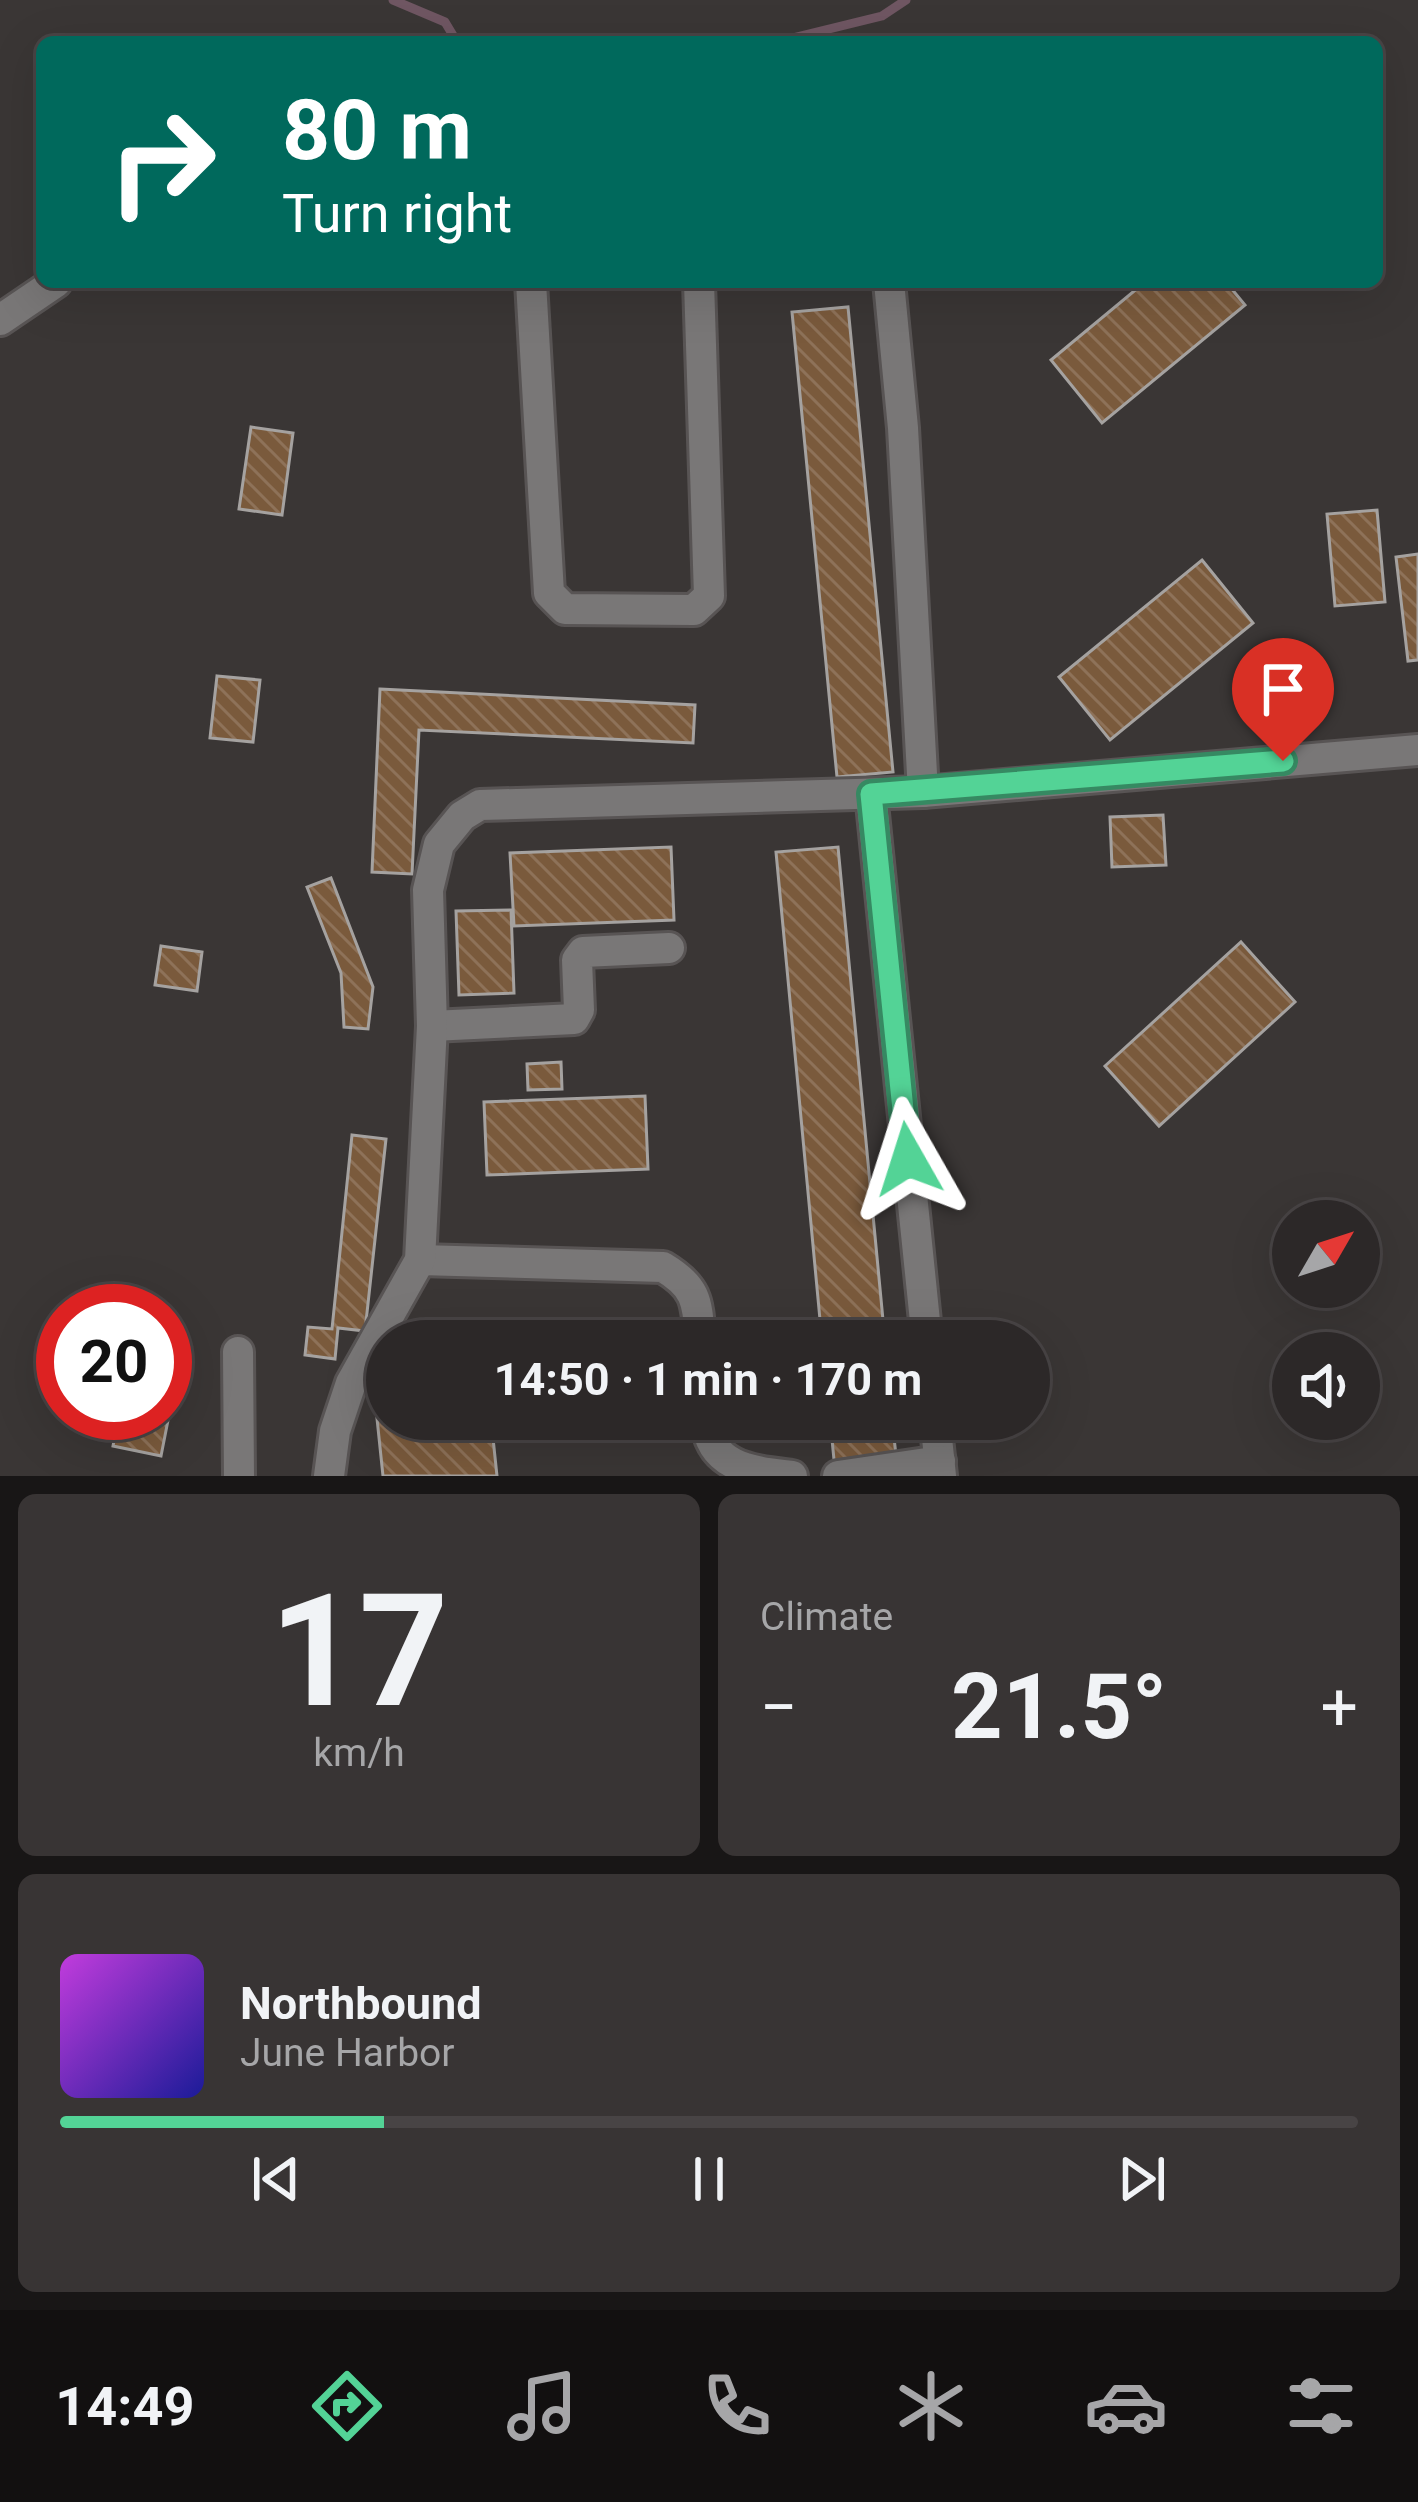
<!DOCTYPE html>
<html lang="en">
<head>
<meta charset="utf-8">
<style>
	:root { --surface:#2c2828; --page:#383434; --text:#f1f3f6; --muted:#a6a6a8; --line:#484445; --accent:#53d396 }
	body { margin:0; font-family:Roboto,sans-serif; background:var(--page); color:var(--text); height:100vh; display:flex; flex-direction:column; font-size:45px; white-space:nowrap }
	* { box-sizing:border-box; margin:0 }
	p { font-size:39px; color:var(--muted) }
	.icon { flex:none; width:66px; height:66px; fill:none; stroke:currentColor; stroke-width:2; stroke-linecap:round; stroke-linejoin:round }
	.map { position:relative; height:1476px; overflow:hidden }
	.panel { display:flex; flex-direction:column; gap:18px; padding:18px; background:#181616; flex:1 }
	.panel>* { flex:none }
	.guide { position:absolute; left:36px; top:36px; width:1347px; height:252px; border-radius:18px; box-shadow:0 12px 48px #0002,0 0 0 3px var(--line); background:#00695c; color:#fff; overflow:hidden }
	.needle { width:78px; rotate:51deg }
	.tools { position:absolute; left:1272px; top:1200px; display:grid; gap:24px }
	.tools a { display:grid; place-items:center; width:108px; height:108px; border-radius:50%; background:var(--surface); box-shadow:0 12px 48px #0002,0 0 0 3px var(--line); font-size:60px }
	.speed { position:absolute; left:36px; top:1284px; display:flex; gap:24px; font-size:60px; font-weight:700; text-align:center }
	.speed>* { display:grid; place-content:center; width:156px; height:156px; border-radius:50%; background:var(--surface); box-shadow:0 12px 48px #0002,0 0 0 3px var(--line); line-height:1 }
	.speed .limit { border:18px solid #d22; background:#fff; color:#111 }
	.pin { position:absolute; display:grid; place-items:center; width:102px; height:102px; color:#fff; margin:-123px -51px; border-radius:50% 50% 50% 0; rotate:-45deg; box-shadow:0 0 12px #0007 }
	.pin .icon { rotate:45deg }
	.me { position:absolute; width:132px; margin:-66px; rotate:354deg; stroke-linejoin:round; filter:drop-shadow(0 0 9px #0008) }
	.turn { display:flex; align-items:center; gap:42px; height:252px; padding:0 48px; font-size:54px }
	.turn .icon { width:156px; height:156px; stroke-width:2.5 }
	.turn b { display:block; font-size:84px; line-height:102px }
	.big { font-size:90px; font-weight:700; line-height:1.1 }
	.panel .card { flex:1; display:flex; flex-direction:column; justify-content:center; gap:18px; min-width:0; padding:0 42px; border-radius:18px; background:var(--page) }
	.panel .dial { align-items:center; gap:0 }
	.dial b { font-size:156px; line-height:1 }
	.song { display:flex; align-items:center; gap:36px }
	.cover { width:144px; height:144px; border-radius:18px; background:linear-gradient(135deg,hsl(290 70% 55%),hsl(240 70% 35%)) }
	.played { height:12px; border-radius:6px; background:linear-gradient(90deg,var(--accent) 25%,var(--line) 25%) }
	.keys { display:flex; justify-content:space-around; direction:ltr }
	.heat { display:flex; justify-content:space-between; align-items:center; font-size:66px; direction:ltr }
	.panel .tiles { flex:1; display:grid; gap:18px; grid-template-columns:1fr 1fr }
	.card:last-child { grid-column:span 2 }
	.trip { position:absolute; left:366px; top:1320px; width:684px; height:120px; border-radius:60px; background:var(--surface); box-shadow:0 12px 48px #0002,0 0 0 3px var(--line); font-weight:700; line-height:120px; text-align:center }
	.tab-bar { display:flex; height:192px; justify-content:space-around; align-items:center; background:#121010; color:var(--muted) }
	.tab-bar .icon { width:84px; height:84px }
	.tab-bar .active { color:var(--accent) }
	.tab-bar b { font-size:54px; color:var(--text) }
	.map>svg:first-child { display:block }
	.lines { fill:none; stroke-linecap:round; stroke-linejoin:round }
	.stream { stroke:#6f5662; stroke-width:9 }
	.building { fill:url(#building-back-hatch); stroke:#a5a2a0; stroke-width:3 }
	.minor-casing { stroke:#585454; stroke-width:36 }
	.minor { stroke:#797777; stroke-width:30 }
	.route-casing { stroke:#368962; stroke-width:30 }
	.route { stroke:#53d396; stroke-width:21 }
</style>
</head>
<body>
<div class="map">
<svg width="1418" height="1476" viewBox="0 0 1418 1476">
	<defs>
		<pattern id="building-back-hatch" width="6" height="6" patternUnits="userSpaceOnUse" patternTransform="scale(3)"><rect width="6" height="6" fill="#7a5a3c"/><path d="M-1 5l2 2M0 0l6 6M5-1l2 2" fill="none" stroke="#8e7259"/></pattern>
	</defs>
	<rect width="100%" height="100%" fill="#3a3635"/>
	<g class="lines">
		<g class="stream">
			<path d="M 393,0 L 445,22 L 457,42"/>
			<path d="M 776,42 L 882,16 L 906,0"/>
		</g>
	</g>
	<g class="building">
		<path d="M 1145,282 L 1226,282 L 1245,305 L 1102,423 L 1051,360 Z"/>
		<path d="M 848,307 L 893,772 L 837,777 L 792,312 Z"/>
		<path d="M 251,427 L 293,433 L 282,515 L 239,509 Z"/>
		<path d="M 1377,510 L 1385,602 L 1335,606 L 1327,514 Z"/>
		<path d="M 1418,554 L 1418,660 L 1408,661 L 1396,557 Z"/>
		<path d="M 1202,560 L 1253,623 L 1110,740 L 1059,677 Z"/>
		<path d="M 217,676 L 260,680 L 253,742 L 210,738 Z"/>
		<path d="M 380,689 L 695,705 L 693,743 L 419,730 L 412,874 L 372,872 Z"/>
		<path d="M 1163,815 L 1166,865 L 1112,867 L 1110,817 Z"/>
		<path d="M 671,847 L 674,920 L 514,926 L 510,853 Z"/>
		<path d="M 838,847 L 885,1341 L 822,1341 L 776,852 Z"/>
		<path d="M 331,878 L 373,987 L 368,1029 L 344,1027 L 341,973 L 307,887 Z"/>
		<path d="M 511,910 L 514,993 L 459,995 L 456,911 Z"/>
		<path d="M 1241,942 L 1295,1002 L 1159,1126 L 1105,1066 Z"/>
		<path d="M 161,946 L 202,952 L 197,991 L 155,985 Z"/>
		<path d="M 561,1062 L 562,1089 L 528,1090 L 527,1064 Z"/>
		<path d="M 645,1096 L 648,1169 L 487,1175 L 484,1102 Z"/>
		<path d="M 352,1135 L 386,1139 L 365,1331 L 338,1328 L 335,1359 L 305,1355 L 308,1327 L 332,1329 Z"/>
		<path d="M 387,1378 L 387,1419 L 491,1419 L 497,1476 L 383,1476 L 373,1380 Z"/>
		<path d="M 165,1399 L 172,1400 L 161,1456 L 113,1446 L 119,1413 L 165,1413 Z"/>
		<path d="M 830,1419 L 892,1419 L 897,1465 L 835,1470 Z"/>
	</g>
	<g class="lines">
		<g class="minor-casing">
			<g id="minor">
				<path d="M 531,282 L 549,593 L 565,609 L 694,610 L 709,596 L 699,282"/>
				<path d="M 889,282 L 903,428 L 923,792"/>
				<path d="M 0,320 L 56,282"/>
				<path d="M 871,794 L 927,1341"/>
				<path d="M 432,1026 L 574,1019 L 579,1010 L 577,960 L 583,952 L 669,948"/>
				<path d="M 420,1260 L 663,1267 C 698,1288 697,1302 700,1341"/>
				<path d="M 238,1352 L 239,1476"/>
				<path d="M 706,1419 C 710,1468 751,1471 792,1476"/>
				<path d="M 935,1419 L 941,1476"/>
				<path d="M 329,1476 L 335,1431 L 351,1383 L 420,1260 L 432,1026 L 428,890 L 439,844 L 462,816 L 480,805 L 923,792 L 1418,750"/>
				<path d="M 838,1476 L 940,1461"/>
			</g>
		</g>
		<use href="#minor" class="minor"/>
	</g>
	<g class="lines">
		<g class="route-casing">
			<path id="route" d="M 908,1159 L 871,794 L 1283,761"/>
		</g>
		<use href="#route" class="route"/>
	</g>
</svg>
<div class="tools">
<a><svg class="needle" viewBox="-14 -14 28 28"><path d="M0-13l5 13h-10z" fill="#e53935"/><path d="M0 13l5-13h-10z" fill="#a6a6a8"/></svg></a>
<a><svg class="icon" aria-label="sound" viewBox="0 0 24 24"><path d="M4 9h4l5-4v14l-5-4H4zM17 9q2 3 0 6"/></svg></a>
</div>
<div class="speed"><div class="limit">20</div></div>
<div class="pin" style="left:1283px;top:761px;background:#d93025"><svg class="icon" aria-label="arrive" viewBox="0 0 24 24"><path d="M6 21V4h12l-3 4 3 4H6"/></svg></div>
<svg class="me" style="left:908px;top:1159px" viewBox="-20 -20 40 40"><path d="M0-17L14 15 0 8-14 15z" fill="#53d396" stroke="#fff" stroke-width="4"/></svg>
<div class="trip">14:50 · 1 min · 170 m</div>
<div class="guide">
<div class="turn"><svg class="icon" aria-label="right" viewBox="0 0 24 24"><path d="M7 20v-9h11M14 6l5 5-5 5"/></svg><div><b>80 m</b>Turn right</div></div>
</div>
</div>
<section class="panel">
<div class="tiles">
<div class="card dial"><b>17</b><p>km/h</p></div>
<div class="card"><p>Climate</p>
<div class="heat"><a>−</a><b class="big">21.5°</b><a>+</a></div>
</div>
<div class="card">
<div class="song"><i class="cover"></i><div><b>Northbound</b><p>June Harbor</p></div></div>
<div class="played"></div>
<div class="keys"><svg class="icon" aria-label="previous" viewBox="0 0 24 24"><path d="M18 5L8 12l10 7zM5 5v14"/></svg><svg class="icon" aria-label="pause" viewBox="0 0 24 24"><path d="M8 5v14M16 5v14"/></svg><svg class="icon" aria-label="next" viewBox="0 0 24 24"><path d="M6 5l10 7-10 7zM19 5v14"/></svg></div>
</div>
</div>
</section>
<nav class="tab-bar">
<b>14:49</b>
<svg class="icon active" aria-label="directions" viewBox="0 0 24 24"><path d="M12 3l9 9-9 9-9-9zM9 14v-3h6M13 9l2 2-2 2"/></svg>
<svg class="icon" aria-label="music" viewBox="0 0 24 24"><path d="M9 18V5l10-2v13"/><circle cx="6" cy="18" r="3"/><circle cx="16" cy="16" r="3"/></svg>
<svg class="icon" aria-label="phone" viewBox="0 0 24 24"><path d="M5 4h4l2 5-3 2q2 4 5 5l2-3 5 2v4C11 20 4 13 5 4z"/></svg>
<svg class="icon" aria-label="climate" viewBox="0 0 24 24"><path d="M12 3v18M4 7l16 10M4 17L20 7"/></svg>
<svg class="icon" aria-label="car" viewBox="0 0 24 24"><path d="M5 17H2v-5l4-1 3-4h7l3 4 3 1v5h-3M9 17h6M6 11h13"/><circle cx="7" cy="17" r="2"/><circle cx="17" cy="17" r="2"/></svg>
<svg class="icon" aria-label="filters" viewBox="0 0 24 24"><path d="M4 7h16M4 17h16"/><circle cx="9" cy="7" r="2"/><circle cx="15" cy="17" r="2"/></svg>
</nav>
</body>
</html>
